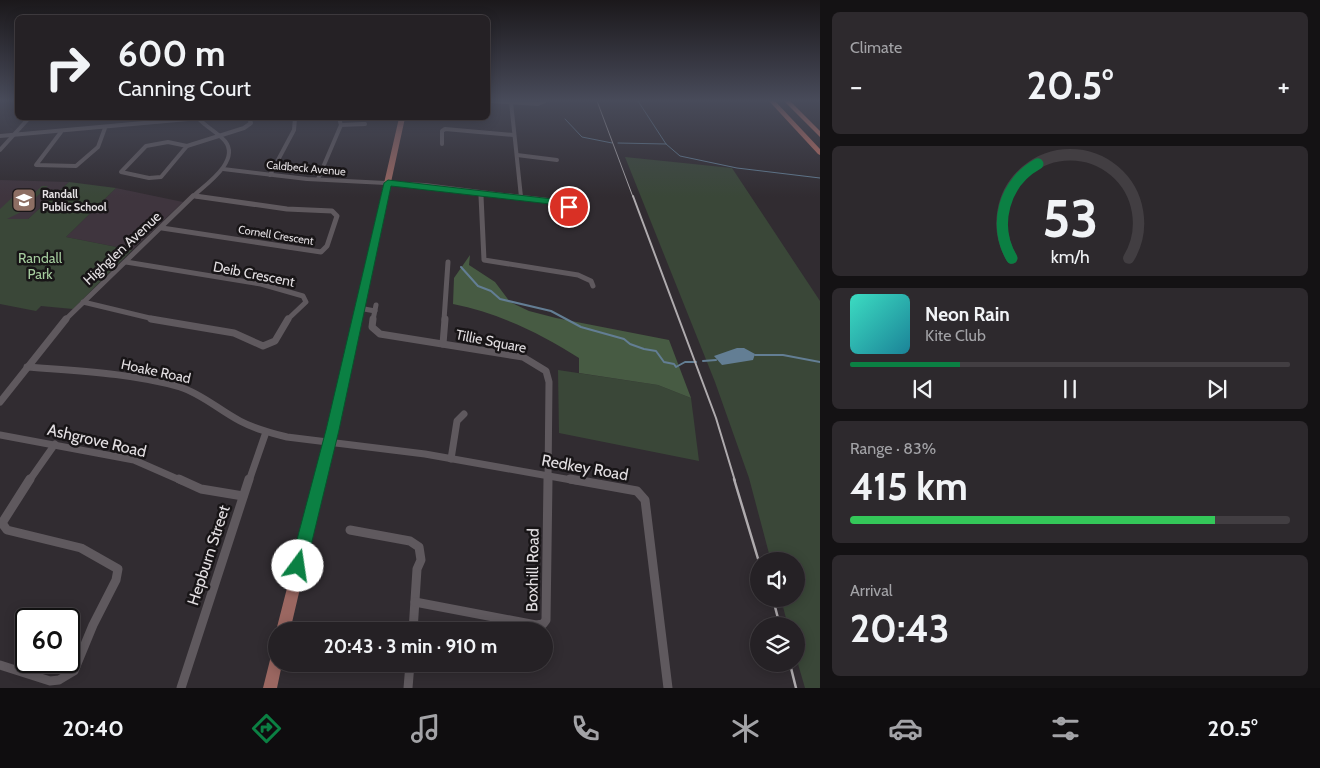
<!DOCTYPE html>
<html lang="en">
<head>
<meta charset="utf-8">
<style>
	:root { --surface:#252125; --page:#2d292d; --text:#f1f3f6; --muted:#a3a3a7; --line:#423e42; --accent:#0b8043 }
	body { margin:0; font-family:Cabin,sans-serif; background:var(--page); color:var(--text); height:100vh; display:flex; flex-direction:column; font-size:19px; white-space:nowrap }
	* { box-sizing:border-box; margin:0 }
	p { font-size:16px; color:var(--muted) }
	.icon { flex:none; width:28px; height:28px; fill:none; stroke:currentColor; stroke-width:2; stroke-linecap:round; stroke-linejoin:round }
	.map { position:relative; flex:1; overflow:hidden }
	.sheet { display:flex; flex-direction:column; gap:12px; padding:12px; background:#141214; width:500px }
	.sheet>* { flex:none }
	.guide { position:absolute; left:15px; top:15px; width:475px; height:105px; border-radius:8px; box-shadow:0 2px 12px #0003,0 0 0 1px var(--line); background:#252125; color:var(--text); overflow:hidden }
	.tools { position:absolute; left:750px; top:552px; display:grid; gap:10px }
	.tools a { display:grid; place-items:center; width:55px; height:55px; border-radius:50%; background:var(--surface); box-shadow:0 2px 12px #0003,0 0 0 1px var(--line); font-size:25px }
	.speed { position:absolute; left:15px; top:608px; display:flex; gap:10px; font-size:25px; font-weight:700; text-align:center }
	.speed>* { display:grid; place-content:center; width:65px; height:65px; border-radius:50%; background:var(--surface); box-shadow:0 2px 12px #0003,0 0 0 1px var(--line); line-height:1 }
	.speed .limit { border:2px solid #111; border-radius:8px; background:#fff; color:#111 }
	.pin { position:absolute; display:grid; place-items:center; width:42px; height:42px; color:#fff; margin:-21px; border:2px solid #fff; border-radius:50%; box-shadow:0 1px 5px #0007 }
	.me { position:absolute; width:55px; margin:-28px; rotate:14deg; stroke-linejoin:round; filter:drop-shadow(0 0 4px #0008) }
	.turn { display:flex; align-items:center; gap:18px; height:105px; padding:0 20px; font-size:22px }
	.turn .icon { width:65px; height:65px; stroke-width:2.5 }
	.turn b { display:block; font-size:35px; line-height:42px }
	.big { font-size:38px; font-weight:700; line-height:1.1 }
	.sheet .widget { flex:1; display:flex; flex-direction:column; justify-content:center; gap:8px; min-width:0; padding:0 18px; border-radius:8px; background:var(--page) }
	.sheet .dial { align-items:center; gap:0 }
	.dial svg { height:130px; overflow:visible; fill:none; stroke:var(--line); stroke-width:7; stroke-linecap:round; text-anchor:middle }
	.dial text { fill:var(--text); stroke:none }
	.song { display:flex; align-items:center; gap:15px }
	.cover { width:60px; height:60px; border-radius:8px; background:linear-gradient(135deg,hsl(170 70% 55%),hsl(190 70% 35%)) }
	.played { height:5px; border-radius:2px; background:linear-gradient(90deg,var(--accent) 25%,var(--line) 25%) }
	.keys { display:flex; justify-content:space-around; direction:ltr }
	.heat { display:flex; justify-content:space-between; align-items:center; font-size:28px; direction:ltr }
	.charge { height:8px; border-radius:4px; background:linear-gradient(90deg,#34c759 83%,var(--line) 0) }
	.trip { position:absolute; left:268px; top:622px; width:285px; height:50px; border-radius:25px; background:var(--surface); box-shadow:0 2px 12px #0003,0 0 0 1px var(--line); font-weight:700; line-height:50px; text-align:center }
	.menu { display:flex; height:80px; justify-content:space-around; align-items:center; background:#0f0d0f; color:var(--muted) }
	.menu .icon { width:35px; height:35px }
	.menu .current { color:var(--accent) }
	.menu b { font-size:22px; color:var(--text) }
	main { display:flex; flex:1; min-height:0 }
	.map>svg:first-child { display:block }
	.built { fill:#3f353e }
	.green { fill:#3a4738 }
	.forest { fill:#475b43 }
	.water { fill:#637e94 }
	.lines { fill:none; stroke-linecap:round; stroke-linejoin:round }
	.stream-far1 { stroke:#637e94; stroke-width:1 }
	.stream { stroke:#637e94; stroke-width:2 }
	.minor-far3 { stroke:#5f595e; stroke-width:4 }
	.minor-far2 { stroke:#5f595e; stroke-width:5 }
	.minor-far1 { stroke:#5f595e; stroke-width:7 }
	.minor { stroke:#5f595e; stroke-width:9 }
	.major { fill:#9b6761; fill-rule:evenodd }
	.highway { fill:#c37163; fill-rule:evenodd }
	.rail-far2 { stroke:#afabae; stroke-width:1 }
	.rail-far1 { stroke:#afabae; stroke-width:2 }
	.rail { stroke:#afabae; stroke-width:2.5 }
	.route { fill:#0b8043; stroke:#07532c }
	.labels { text-anchor:middle; stroke-width:5; stroke-linejoin:round; paint-order:stroke }
	.far-street-label { font-size:11px; fill:#e3dfe2; stroke:#181517 }
	.far-poi-label { font-size:11px; font-weight:bold; fill:#e3dfe2; stroke:#181517; text-anchor:start }
	.street-label { font-size:14px; fill:#e3dfe2; stroke:#181517 }
	.park-label { font-size:14px; fill:#a5cc9e; stroke:#181517 }
	.near-street-label { font-size:16px; fill:#e3dfe2; stroke:#181517 }
</style>
</head>
<body>
<main>
<div class="map">
<svg width="820" height="688" viewBox="0 0 820 688">
	<rect width="100%" height="100%" fill="#312c31"/>
	<g class="built">
		<path d="M 0,180 L 69,182 L 28,219 L 0,219 Z"/>
		<path d="M 116,188 L 183,202 L 132,250 L 66,237 Z"/>
	</g>
	<g class="green">
		<path d="M 625,157 L 732,168 L 820,301 L 820,688 L 805,688 L 796,657 L 796,626 L 788,626 L 781,599 L 796,599 L 796,561 L 771,561 L 749,478 L 715,382 Z"/>
		<path d="M 69,182 L 116,188 L 66,237 L 132,250 L 73,309 L 41,306 L 36,311 L 0,304 L 0,209 L 15,195 L 32,195 L 42,186 L 48,186 L 19,213 L 7,219 L 28,219 Z"/>
		<path d="M 558,370 L 658,385 L 691,398 L 699,461 L 559,433 Z"/>
	</g>
	<path class="forest" d="M 470,255 L 469,265 L 495,282 L 510,302 L 529,311 L 556,318 L 669,340 L 691,398 L 658,385 L 579,373 L 579,358 C 540,333 498,313 453,304 L 454,278 Z"/>
	<path class="water" d="M 737,348 L 744,348 L 755,354 L 753,360 L 722,365 L 714,356 Z"/>
	<g class="lines">
		<g class="stream-far1">
			<path d="M 638,101 L 666,144 L 680,156 L 737,168 L 820,178"/>
			<path d="M 565,119 L 582,137 L 612,143"/>
			<path d="M 618,143 L 666,144"/>
		</g>
		<g class="stream">
			<path d="M 461,267 L 478,286 L 491,291 L 500,299 L 551,311 L 581,327 L 624,339 L 630,344 L 644,349 L 656,351 L 664,362 L 674,364 L 676,367 L 685,362 L 696,362"/>
			<path d="M 755,355 L 783,355 L 820,362"/>
			<path d="M 703,361 L 716,360"/>
		</g>
		<g class="minor-far3">
			<path d="M 491,101 L 538,104 L 545,101"/>
			<path d="M 511,102 L 521,197"/>
			<path d="M 341,125 L 365,124"/>
			<path d="M 61,132 L 36,165 L 76,166 L 98,147 L 105,128"/>
			<path d="M 0,136 L 199,118"/>
			<path d="M 168,142 L 187,146 L 161,177 L 149,178 L 121,172 L 146,146 Z"/>
			<path d="M 442,144 L 442,131 L 445,129 L 514,135"/>
			<path d="M 187,146 L 244,128 L 251,123 L 249,118"/>
			<path d="M 0,150 L 29,118"/>
			<path d="M 517,155 L 557,160"/>
			<path d="M 223,169 L 307,179 L 425,185 L 520,197"/>
			<path d="M 270,175 L 294,130 L 295,118"/>
			<path d="M 318,179 L 341,125 L 339,118"/>
			<path d="M 481,193 L 481,197"/>
			<path d="M 195,196 L 201,197"/>
			<path d="M 192,197 C 205,185 241,161 225,141 C 217,132 206,127 198,118"/>
		</g>
		<g class="minor-far2">
			<path d="M 481,196 L 484,260 L 578,275 L 591,281 L 593,286"/>
			<path d="M 510,196 L 561,202 L 569,207 L 572,222"/>
			<path d="M 162,228 L 321,252 L 327,246 L 337,216 L 332,211 L 287,209 L 195,196"/>
			<path d="M 126,262 L 261,284 L 303,296 L 306,302 L 287,320"/>
			<path d="M 83,302 L 158,320"/>
			<path d="M 359,308 L 375,311"/>
			<path d="M 65,320 L 193,196"/>
			<path d="M 373,320 L 376,305"/>
			<path d="M 444,320 L 448,262"/>
		</g>
		<g class="minor-far1">
			<path d="M 151,319 L 234,333 L 263,346 L 275,341 L 288,319"/>
			<path d="M 373,319 L 372,327 L 380,334 L 523,357 L 546,371 L 549,382 L 548,481"/>
			<path d="M 443,344 L 445,319"/>
			<path d="M 27,367 C 77,371 131,373 180,387 C 202,394 219,410 240,421 C 255,429 271,433 287,437 L 425,454 L 577,481"/>
			<path d="M 0,402 L 66,319"/>
			<path d="M 0,435 L 134,460 L 182,481"/>
			<path d="M 451,459 L 457,421 L 464,414"/>
			<path d="M 29,481 L 55,444"/>
			<path d="M 249,481 L 266,432"/>
		</g>
		<g class="minor">
			<path d="M 179,479 L 201,489 L 243,496"/>
			<path d="M 570,479 L 637,491 L 645,500 L 668,688"/>
			<path d="M 350,530 L 410,541 L 419,547 L 421,560 L 417,569 L 413,631"/>
			<path d="M 415,602 L 536,625 L 543,624 L 546,620 L 548,479"/>
			<path d="M 0,665 L 50,681 L 59,680 L 74,671 L 93,625 L 116,580 L 118,569 L 81,548 L 7,530 L 2,523 L 30,479"/>
			<path d="M 181,688 L 249,479"/>
			<path d="M 408,688 L 410,664"/>
		</g>
		<g class="major">
			<path d="M 399,118 L 405,118 L 334,444 L 290,631 L 276,631 L 324,444 Z"/>
			<path d="M 276,654 L 276,664 L 282,664 L 277,688 L 263,688 L 271,656 Z"/>
		</g>
		<g class="highway">
			<path d="M 769,101 L 775,101 L 820,149 L 820,155 L 818,154 Z"/>
			<path d="M 784,101 L 790,101 L 820,131 L 820,137 Z"/>
		</g>
		<path class="rail-far2" d="M 597,101 L 633,197"/>
		<path class="rail-far1" d="M 633,196 L 716,418 L 735,481"/>
		<g class="rail">
			<path d="M 734,479 L 759,562"/>
			<path d="M 773,599 L 780,626"/>
			<path d="M 790,664 L 796,688"/>
		</g>
	</g>
	<linearGradient id="sky" x2="0" y2="1"><stop stop-color="#1b181b"/><stop offset="0.51" stop-color="#484b5a"/><stop offset="1" stop-color="#484b5a" stop-opacity="0"/></linearGradient>
	<rect width="820" height="197" fill="url(#sky)"/>
	<path class="route" d="M 388,180 L 561,200 L 574,207 L 569,210 L 559,205 L 391,186 L 339,430 L 306,566 L 304,572 L 298,574 L 292,572 L 290,566 L 326,430 L 384,183 Z"/>
	<defs>
		<g id="school-square" transform="scale(1.25)"><rect x="-9" y="-9" width="18" height="18" rx="4" fill="#8d6e63" stroke="#181517"/><path d="M0-5L7-2L0 1L-7-2ZM-4 1L0 2.5L4 1V4Q0 6-4 4Z" fill="#fff"/></g>
	</defs>
	<g fill-rule="evenodd">
		<use href="#school-square" x="24" y="200"/>
	</g>
	<g class="labels">
		<g class="far-street-label">
			<text transform="translate(306 168) rotate(5)" y="4">Caldbeck Avenue</text>
			<text transform="translate(276 235) rotate(9)" y="4">Cornell Crescent</text>
		</g>
		<g class="far-poi-label">
			<text x="42" y="198">Randall<tspan x="42" dy="13">Public School</tspan></text>
		</g>
		<g class="street-label">
			<text transform="translate(122 248) rotate(-43)" y="5">Highglen Avenue</text>
			<text transform="translate(254 274) rotate(11)" y="5">Deib Crescent</text>
			<text transform="translate(491 341) rotate(11)" y="5">Tillie Square</text>
			<text transform="translate(156 371) rotate(12)" y="5">Hoake Road</text>
		</g>
		<g class="park-label">
			<text x="40" y="263">Randall<tspan x="40" dy="16">Park</tspan></text>
		</g>
		<g class="near-street-label">
			<text transform="translate(97 440) rotate(13)" y="6">Ashgrove Road</text>
			<text transform="translate(585 467) rotate(10)" y="6">Redkey Road</text>
			<text transform="translate(208 555) rotate(-72)" y="6">Hepburn Street</text>
			<text transform="translate(532 570) rotate(-89)" y="6">Boxhill Road</text>
		</g>
	</g>
</svg>
<div class="tools">
<a><svg class="icon" aria-label="sound" viewBox="0 0 24 24"><path d="M4 9h4l5-4v14l-5-4H4zM17 9q2 3 0 6"/></svg></a>
<a><svg class="icon" aria-label="layers" viewBox="0 0 24 24"><path d="M12 4l9 5-9 5-9-5zM3 14l9 5 9-5"/></svg></a>
</div>
<div class="speed"><div class="limit">60</div></div>
<div class="pin" style="left:569px;top:207px;background:#d93025"><svg class="icon" aria-label="arrive" viewBox="0 0 24 24"><path d="M6 21V4h12l-3 4 3 4H6"/></svg></div>
<svg class="me" style="left:298px;top:566px" viewBox="-20 -20 40 40"><circle r="19" fill="#fff"/><path d="M0-13L10 11 0 6-10 11z" fill="#0b8043"/></svg>
<div class="trip">20:43 · 3 min · 910 m</div>
<div class="guide">
<div class="turn"><svg class="icon" aria-label="right" viewBox="0 0 24 24"><path d="M7 20v-9h11M14 6l5 5-5 5"/></svg><div><b>600 m</b>Canning Court</div></div>
</div>
</div>
<section class="sheet">
<div class="widget"><p>Climate</p>
<div class="heat"><a>−</a><b class="big">20.5°</b><a>+</a></div>
</div>
<div class="widget dial"><svg viewBox="0 0 100 80">
<path d="M14 69A42 42 0 1 1 86 69"/>
<path d="M14 69A42 42 0 0 1 30 11" stroke="#0b8043"/>
<text x="50" y="56" font-size="32" font-weight="700">53</text>
<text x="50" y="72" font-size="11">km/h</text>
</svg></div>
<div class="widget">
<div class="song"><i class="cover"></i><div><b>Neon Rain</b><p>Kite Club</p></div></div>
<div class="played"></div>
<div class="keys"><svg class="icon" aria-label="previous" viewBox="0 0 24 24"><path d="M18 5L8 12l10 7zM5 5v14"/></svg><svg class="icon" aria-label="pause" viewBox="0 0 24 24"><path d="M8 5v14M16 5v14"/></svg><svg class="icon" aria-label="next" viewBox="0 0 24 24"><path d="M6 5l10 7-10 7zM19 5v14"/></svg></div>
</div>
<div class="widget"><p>Range · 83%</p><b class="big">415 km</b><div class="charge"></div></div>
<div class="widget"><p>Arrival</p><b class="big">20:43</b></div>
</section>
</main>
<nav class="menu">
<b>20:40</b>
<svg class="icon current" aria-label="directions" viewBox="0 0 24 24"><path d="M12 3l9 9-9 9-9-9zM9 14v-3h6M13 9l2 2-2 2"/></svg>
<svg class="icon" aria-label="music" viewBox="0 0 24 24"><path d="M9 18V5l10-2v13"/><circle cx="6" cy="18" r="3"/><circle cx="16" cy="16" r="3"/></svg>
<svg class="icon" aria-label="phone" viewBox="0 0 24 24"><path d="M5 4h4l2 5-3 2q2 4 5 5l2-3 5 2v4C11 20 4 13 5 4z"/></svg>
<svg class="icon" aria-label="climate" viewBox="0 0 24 24"><path d="M12 3v18M4 7l16 10M4 17L20 7"/></svg>
<svg class="icon" aria-label="car" viewBox="0 0 24 24"><path d="M5 17H2v-5l4-1 3-4h7l3 4 3 1v5h-3M9 17h6M6 11h13"/><circle cx="7" cy="17" r="2"/><circle cx="17" cy="17" r="2"/></svg>
<svg class="icon" aria-label="filters" viewBox="0 0 24 24"><path d="M4 7h16M4 17h16"/><circle cx="9" cy="7" r="2"/><circle cx="15" cy="17" r="2"/></svg>
<b>20.5°</b>
</nav>
</body>
</html>
